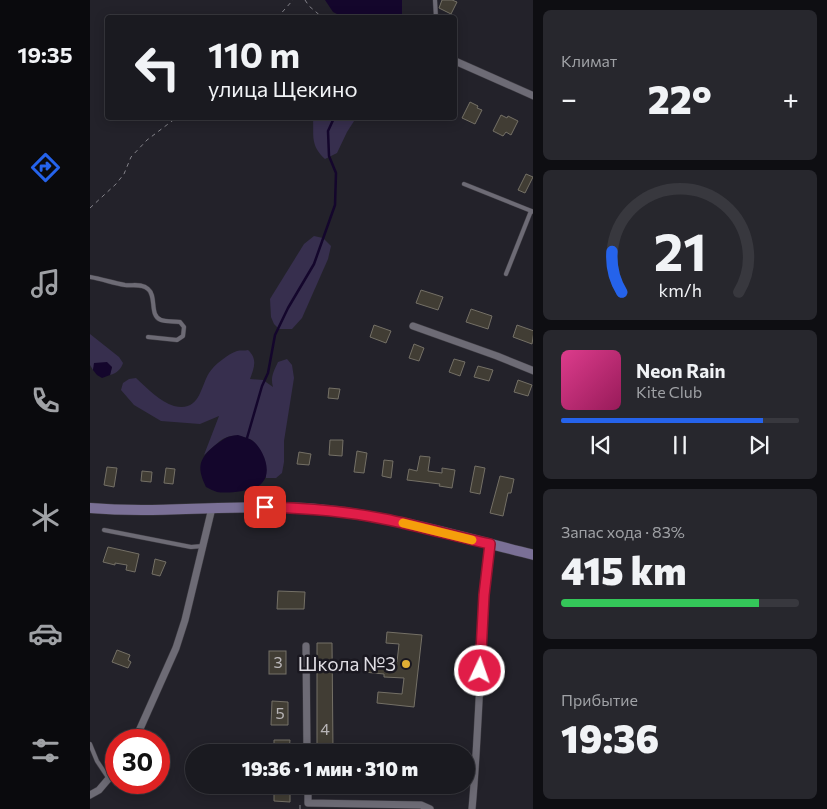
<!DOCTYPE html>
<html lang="ru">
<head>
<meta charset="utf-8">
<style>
	:root { --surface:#1a1a20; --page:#27272d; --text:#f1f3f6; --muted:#9fa1a5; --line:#38383e; --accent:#2563eb }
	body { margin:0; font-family:Commissioner,sans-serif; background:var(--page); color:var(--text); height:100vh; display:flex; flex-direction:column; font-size:19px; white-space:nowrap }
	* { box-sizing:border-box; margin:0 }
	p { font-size:16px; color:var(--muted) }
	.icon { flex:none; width:28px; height:28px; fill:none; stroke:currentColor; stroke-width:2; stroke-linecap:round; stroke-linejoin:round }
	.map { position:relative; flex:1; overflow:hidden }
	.side { display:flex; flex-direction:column; gap:10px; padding:10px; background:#0e0e12; width:294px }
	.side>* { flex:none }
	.banner { position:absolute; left:15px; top:15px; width:352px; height:105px; border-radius:5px; box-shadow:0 2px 12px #0003,0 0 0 1px var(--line); background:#1a1a20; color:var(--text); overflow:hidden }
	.speed { position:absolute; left:15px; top:729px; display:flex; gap:10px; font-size:25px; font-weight:700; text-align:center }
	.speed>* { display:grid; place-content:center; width:65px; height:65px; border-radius:50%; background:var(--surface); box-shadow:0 2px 12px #0003,0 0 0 1px var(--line); line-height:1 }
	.speed .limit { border:8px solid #d22; background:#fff; color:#111 }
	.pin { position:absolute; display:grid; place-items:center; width:42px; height:42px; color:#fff; margin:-21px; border-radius:10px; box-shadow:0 2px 8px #0006 }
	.me { position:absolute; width:55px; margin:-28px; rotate:3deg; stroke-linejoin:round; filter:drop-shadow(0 0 4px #0008) }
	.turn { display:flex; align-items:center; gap:18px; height:105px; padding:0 20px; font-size:22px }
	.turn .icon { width:65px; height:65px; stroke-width:2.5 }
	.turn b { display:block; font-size:35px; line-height:42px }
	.big { font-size:38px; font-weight:800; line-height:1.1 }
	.side .card { flex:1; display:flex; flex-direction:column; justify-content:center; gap:8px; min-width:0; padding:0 18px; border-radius:8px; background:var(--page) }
	.side .dial { align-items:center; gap:0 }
	.dial svg { height:130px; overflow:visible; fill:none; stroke:var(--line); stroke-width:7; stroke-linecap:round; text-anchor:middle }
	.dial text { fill:var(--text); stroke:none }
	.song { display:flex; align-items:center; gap:15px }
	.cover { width:60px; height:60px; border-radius:8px; background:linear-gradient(135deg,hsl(330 70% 55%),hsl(330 70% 35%)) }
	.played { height:5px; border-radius:2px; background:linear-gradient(90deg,var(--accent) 85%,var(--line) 85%) }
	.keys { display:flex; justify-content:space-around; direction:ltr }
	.heat { display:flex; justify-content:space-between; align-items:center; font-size:28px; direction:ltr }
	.charge { height:8px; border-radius:4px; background:linear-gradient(90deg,#34c759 83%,var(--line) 0) }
	.trip { position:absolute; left:95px; top:744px; width:290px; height:50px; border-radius:25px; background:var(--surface); box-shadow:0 2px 12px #0003,0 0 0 1px var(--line); font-weight:800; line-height:50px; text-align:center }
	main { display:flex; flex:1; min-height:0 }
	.dock { display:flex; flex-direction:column; width:90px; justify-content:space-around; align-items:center; background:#0a0a0d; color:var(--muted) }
	.dock .icon { width:35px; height:35px }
	.dock .current { color:var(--accent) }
	.dock b { font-size:22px; color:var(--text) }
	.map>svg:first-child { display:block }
	.green { fill:#372f4e }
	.water { fill:#14062c }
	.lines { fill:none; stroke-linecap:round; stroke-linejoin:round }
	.stream { stroke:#14062c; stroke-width:2.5 }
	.building { fill:#413d34; stroke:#747066 }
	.lane-casing { stroke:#3f3d44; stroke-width:5 }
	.street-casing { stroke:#3f3d44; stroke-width:8 }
	.secondary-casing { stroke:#3f3d44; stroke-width:11 }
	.path { stroke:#838289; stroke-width:1; stroke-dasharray:4 4; stroke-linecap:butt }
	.lane { stroke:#6d6b75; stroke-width:4 }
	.street { stroke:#6d6b75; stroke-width:7 }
	.secondary { stroke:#7a7096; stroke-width:10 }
	.route-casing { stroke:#92132f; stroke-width:12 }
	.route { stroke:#e11d48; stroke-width:9 }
	.slow { stroke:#f59e0b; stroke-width:9 }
	.poi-dot { fill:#e1af34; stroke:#1a1820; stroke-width:2 }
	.labels { text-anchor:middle; stroke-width:5; stroke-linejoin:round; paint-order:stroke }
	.number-label { font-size:16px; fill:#b8b5b7 }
	.poi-label { font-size:19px; fill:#dfdde3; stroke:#1a1820; text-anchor:end }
</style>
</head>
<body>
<main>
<nav class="dock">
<b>19:35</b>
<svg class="icon current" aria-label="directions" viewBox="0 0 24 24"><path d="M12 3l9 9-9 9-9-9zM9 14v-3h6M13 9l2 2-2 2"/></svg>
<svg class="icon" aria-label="music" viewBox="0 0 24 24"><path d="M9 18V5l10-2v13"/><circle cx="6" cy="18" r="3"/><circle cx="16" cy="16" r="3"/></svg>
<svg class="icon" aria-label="phone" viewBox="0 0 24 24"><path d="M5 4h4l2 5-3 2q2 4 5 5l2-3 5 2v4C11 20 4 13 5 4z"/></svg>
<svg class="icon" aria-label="climate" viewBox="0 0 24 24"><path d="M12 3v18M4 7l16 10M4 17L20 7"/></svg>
<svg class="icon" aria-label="car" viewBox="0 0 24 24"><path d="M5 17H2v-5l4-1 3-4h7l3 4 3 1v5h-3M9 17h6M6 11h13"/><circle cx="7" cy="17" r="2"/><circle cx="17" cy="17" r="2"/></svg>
<svg class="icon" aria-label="filters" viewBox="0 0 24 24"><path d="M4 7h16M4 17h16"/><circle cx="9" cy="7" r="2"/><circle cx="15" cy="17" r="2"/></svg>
</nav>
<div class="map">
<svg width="444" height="809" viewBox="0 0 444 809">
	<rect width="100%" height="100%" fill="#23222a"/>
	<g class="green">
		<path d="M 223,118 L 266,118 L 257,132 L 247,153 L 235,159 C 220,145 224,136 223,118 Z"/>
		<path d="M 224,236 L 233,238 L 241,246 L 238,259 L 212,318 L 202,329 L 189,329 L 184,324 L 181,317 L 180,299 L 214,244 Z"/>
		<path d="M 0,334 L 29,357 L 33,363 C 31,369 27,373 20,375 L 22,367 L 5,363 L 3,370 L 0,365 Z"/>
		<path d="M 158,350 C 168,359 164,368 160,379 L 173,380 L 183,387 C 180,377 184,371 188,362 L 197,359 L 202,365 L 204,378 L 194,441 L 194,462 L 192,473 L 186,478 L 176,478 L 176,468 L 162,440 C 136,430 133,439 114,455 L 129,416 L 110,424 L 71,421 L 44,405 L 31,390 L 33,383 L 39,379 L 46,378 C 57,388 70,402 84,406 C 110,412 110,388 119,373 C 124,365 138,354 147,351 C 150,350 155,351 158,350 Z"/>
	</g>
	<g class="water">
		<path d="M 235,0 L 312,0 L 312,14 L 313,17 L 253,17 L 243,12 Z"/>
		<path d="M 17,362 L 22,367 L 20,375 L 12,378 L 7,375 L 3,370 L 4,363 Z"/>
		<path d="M 148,435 C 153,437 159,438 163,441 C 173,449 183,472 172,483 C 165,491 138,494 127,492 C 124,491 120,489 116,487 C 107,468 108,460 124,446 C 134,439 136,436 148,435 Z"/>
	</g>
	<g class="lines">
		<path class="stream" d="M 157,438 L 172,386 L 178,373 L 185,335 L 198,308 L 224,264 L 245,205 L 246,173 L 239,156 L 238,131 L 244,118"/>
	</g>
	<g class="building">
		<path d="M 352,0 L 362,0 L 367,2 L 361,14 L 349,8 Z"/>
		<path d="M 380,102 L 388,106 L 387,108 L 392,110 L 385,124 L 372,118 Z"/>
		<path d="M 411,115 L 417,118 L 418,116 L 428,121 L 421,135 L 416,132 L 413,136 L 403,131 Z"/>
		<path d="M 436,174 L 443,177 L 435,193 L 428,190 Z"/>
		<path d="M 331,290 L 353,297 L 348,310 L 326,303 Z"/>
		<path d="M 381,309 L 402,316 L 398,329 L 376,322 Z"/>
		<path d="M 284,325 L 301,331 L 296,343 L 280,337 Z"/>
		<path d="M 427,325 L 444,331 L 442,344 L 423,337 Z"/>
		<path d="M 324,344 L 334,348 L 329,361 L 319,358 Z"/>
		<path d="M 364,359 L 375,362 L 370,376 L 359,372 Z"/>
		<path d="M 388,366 L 403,370 L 399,381 L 384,377 Z"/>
		<path d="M 428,380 L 442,385 L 438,396 L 424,392 Z"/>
		<path d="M 239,388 L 250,389 L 248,399 L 238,398 Z"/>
		<path d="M 240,440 L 253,440 L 252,456 L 239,455 Z"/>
		<path d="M 267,451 L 277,453 L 274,473 L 264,472 Z"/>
		<path d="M 209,452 L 221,454 L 219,465 L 207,464 Z"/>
		<path d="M 330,456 L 340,457 L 338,471 L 352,473 L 352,468 L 365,470 L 362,488 L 349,486 L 350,484 L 317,480 L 319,469 L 327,471 Z"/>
		<path d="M 294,460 L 303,461 L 301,478 L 292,476 Z"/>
		<path d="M 385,466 L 395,468 L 390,494 L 380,492 Z"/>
		<path d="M 17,467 L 27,468 L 24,487 L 14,485 Z"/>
		<path d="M 76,468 L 85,469 L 83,484 L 74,483 Z"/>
		<path d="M 52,471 L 62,472 L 61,482 L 51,481 Z"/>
		<path d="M 410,476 L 424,479 L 421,493 L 418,493 L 413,516 L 400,513 Z"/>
		<path d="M 18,547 L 49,554 L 45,572 L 36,570 L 37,565 L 25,563 L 25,565 L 13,562 Z"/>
		<path d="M 65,559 L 76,562 L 70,576 L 62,574 Z"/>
		<path d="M 188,591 L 215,592 L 214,609 L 187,609 Z"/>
		<path d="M 297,632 L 332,635 L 324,707 L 287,703 L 288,692 L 312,694 L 314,678 L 294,677 L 294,674 L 274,672 L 275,661 L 295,664 L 296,660 L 307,662 L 309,644 L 296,643 Z"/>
		<path d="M 227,643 L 242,643 L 243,752 L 227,752 Z"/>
		<path d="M 27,650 L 40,655 L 38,660 L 41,662 L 38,668 L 22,662 Z"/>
		<rect x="179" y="651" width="17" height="23"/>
		<path d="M 182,701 L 198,702 L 198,725 L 181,725 Z"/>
		<path d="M 184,740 L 200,740 L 199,752 L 184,752 Z"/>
		<path d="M 184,785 L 200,785 L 200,802 L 184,801 Z"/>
	</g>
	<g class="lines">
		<g class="lane-casing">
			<g id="lane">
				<path d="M 345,0 L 346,18"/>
				<path d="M 374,184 L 444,212"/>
				<path d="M 416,274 L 441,211"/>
				<path d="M 0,277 C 12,279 23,283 35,285 C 42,286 52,283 58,289 C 67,296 59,316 71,320 C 77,322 84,321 90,322 L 94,327 L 93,336 L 87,340 L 58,337"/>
				<path d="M 14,530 L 101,547 L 113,546"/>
				<path d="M 0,744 L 7,761 L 19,779"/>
			</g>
		</g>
		<g class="street-casing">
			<g id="street">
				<path d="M 365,61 L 444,96"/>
				<path d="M 323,326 L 407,356 L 444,371"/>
				<path d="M 216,646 L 217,752"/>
				<path d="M 45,740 L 86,648 L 95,620 L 122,508"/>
				<path d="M 218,785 L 218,803 L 331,805 L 340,809"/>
				<path d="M 0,795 L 9,790 L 26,770"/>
				<path d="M 382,809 C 390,721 390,632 400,544"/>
			</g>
		</g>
		<g class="secondary-casing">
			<path id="secondary" d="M 0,508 C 71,514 142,504 213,508 C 291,513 368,536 444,555"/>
		</g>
		<g class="path">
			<path d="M 215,0 L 219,6 L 233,18"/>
			<path d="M 187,18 L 203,0"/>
			<path d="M 0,208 L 26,184 L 34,174 L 41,157 L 57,140 L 86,118"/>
			<path d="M 210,809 L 210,802"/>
		</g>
		<use href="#lane" class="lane"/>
		<use href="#street" class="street"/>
		<use href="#secondary" class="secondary"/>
	</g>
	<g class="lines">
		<g class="route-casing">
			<path id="route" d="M 175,507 C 215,508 255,511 294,519 C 329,526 364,536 400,544 L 394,595 L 390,671"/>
		</g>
		<use href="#route" class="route"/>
		<path class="slow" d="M 313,523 L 382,540"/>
	</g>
	<circle class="poi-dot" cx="316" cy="664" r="5"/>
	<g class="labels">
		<g class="number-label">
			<text x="188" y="668">3</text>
			<text x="190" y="719">5</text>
			<text x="235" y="735">4</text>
		</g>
		<g class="poi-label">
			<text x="306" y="671">Школа №3</text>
		</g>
	</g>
</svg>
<div class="speed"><div class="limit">30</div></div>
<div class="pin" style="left:175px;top:507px;background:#d93025"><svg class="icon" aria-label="arrive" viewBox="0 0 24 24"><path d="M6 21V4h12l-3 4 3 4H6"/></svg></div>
<svg class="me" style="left:390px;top:671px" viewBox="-20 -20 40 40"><circle r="17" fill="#e11d48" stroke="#fff" stroke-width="3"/><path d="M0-11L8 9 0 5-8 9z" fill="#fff"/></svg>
<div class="trip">19:36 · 1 мин · 310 m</div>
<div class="banner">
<div class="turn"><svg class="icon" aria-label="left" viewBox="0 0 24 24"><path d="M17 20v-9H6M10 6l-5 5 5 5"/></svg><div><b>110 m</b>улица Щекино</div></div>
</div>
</div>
<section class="side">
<div class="card"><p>Климат</p>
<div class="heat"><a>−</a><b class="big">22°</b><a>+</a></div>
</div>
<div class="card dial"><svg viewBox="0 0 100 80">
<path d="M14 69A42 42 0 1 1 86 69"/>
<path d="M14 69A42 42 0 0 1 8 44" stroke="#2563eb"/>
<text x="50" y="56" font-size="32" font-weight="700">21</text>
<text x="50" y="72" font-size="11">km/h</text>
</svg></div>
<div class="card">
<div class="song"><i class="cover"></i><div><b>Neon Rain</b><p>Kite Club</p></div></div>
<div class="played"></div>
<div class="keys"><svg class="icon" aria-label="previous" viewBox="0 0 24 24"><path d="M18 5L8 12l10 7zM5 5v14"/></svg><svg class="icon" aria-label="pause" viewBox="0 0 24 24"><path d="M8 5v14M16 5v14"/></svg><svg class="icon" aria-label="next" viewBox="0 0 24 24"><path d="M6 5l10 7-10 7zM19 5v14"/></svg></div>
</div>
<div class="card"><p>Запас хода · 83%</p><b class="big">415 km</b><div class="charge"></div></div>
<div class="card"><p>Прибытие</p><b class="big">19:36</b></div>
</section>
</main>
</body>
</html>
